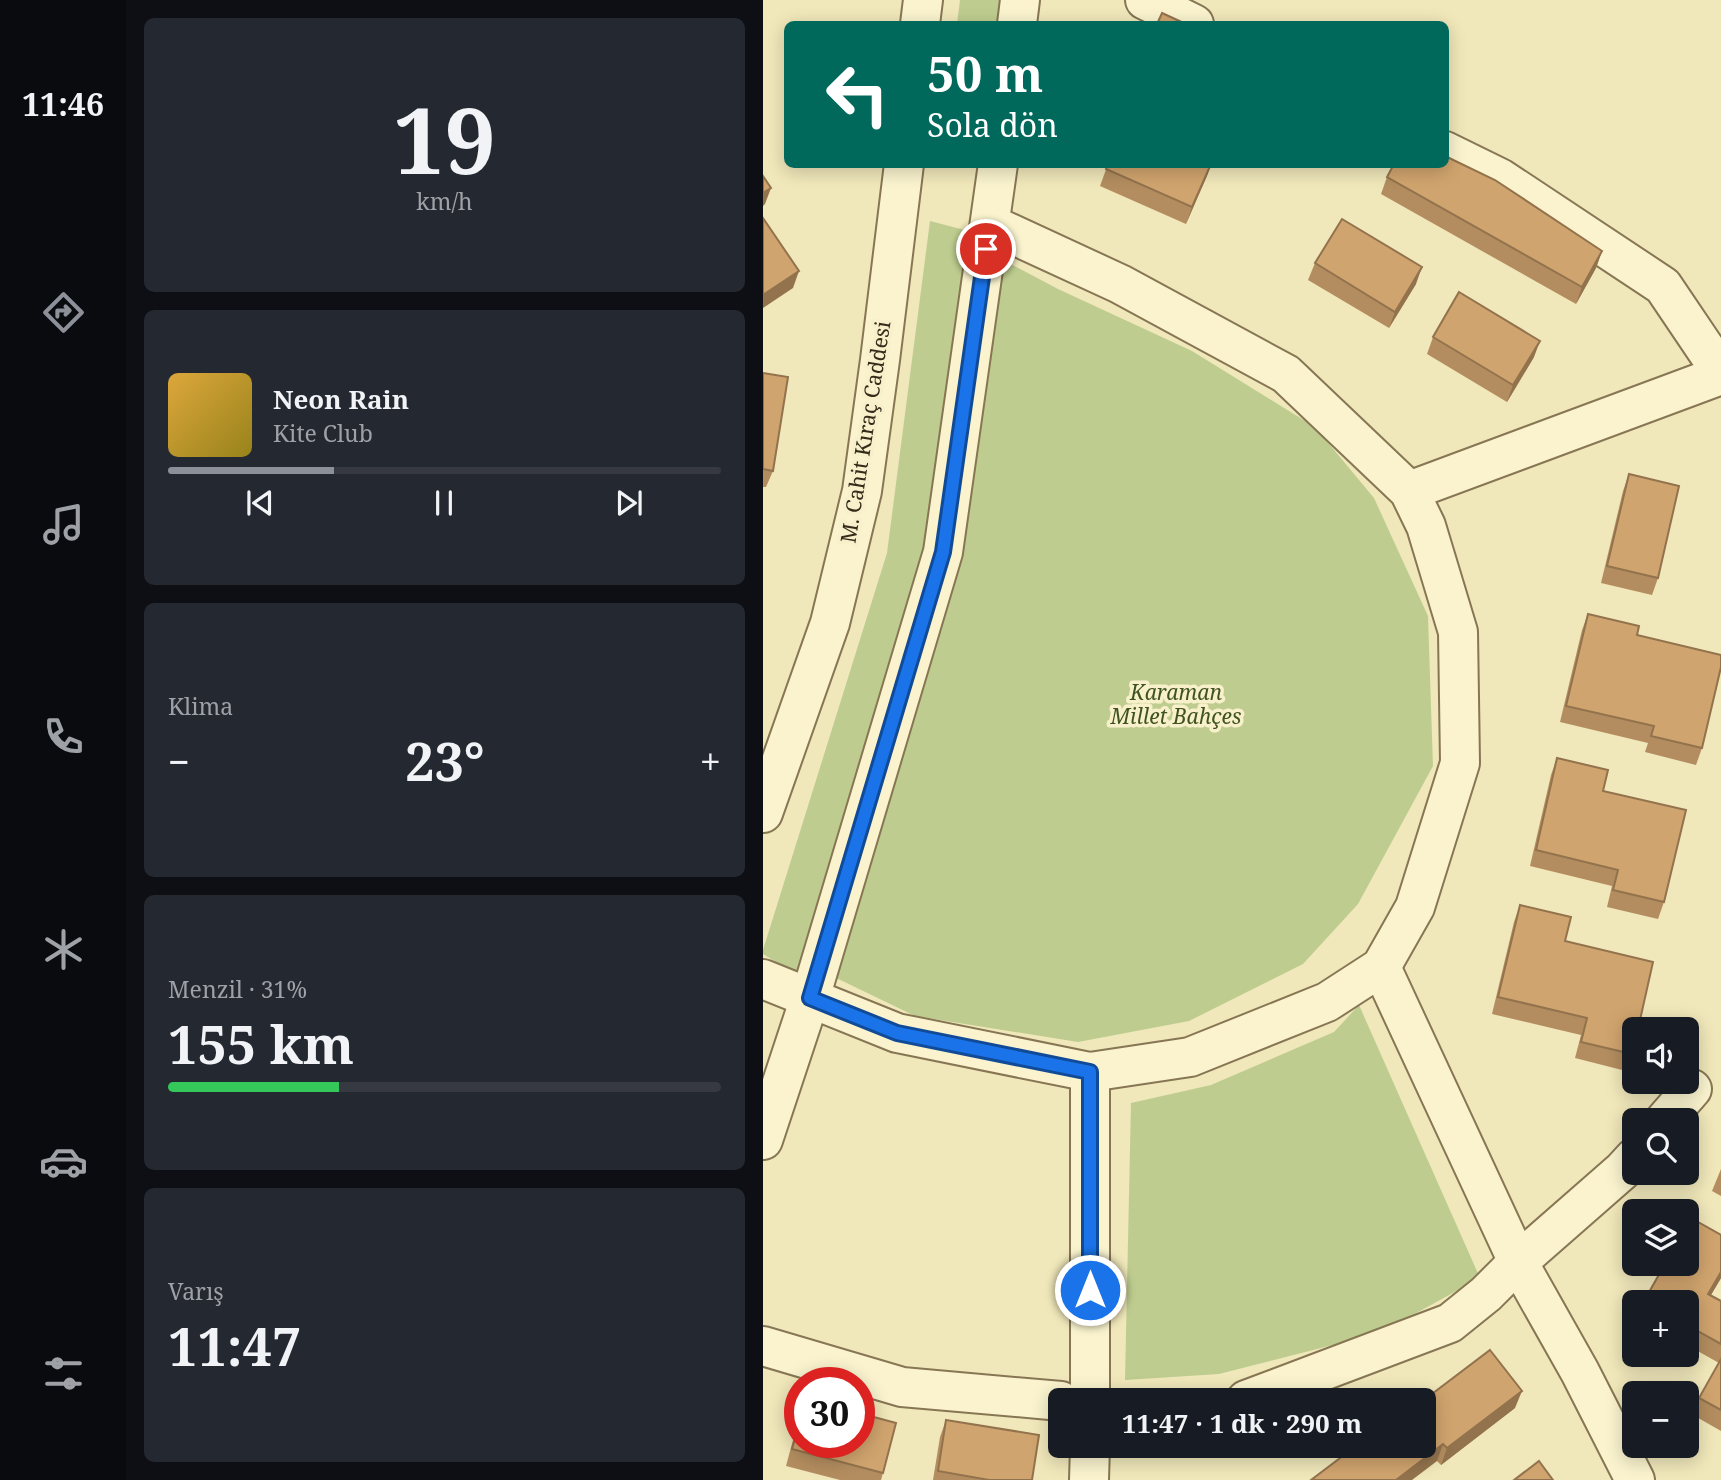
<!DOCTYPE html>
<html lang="tr">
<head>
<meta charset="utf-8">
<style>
	:root { --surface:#171b24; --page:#242831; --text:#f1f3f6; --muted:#9ea1a6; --line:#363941; --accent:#8c9099 }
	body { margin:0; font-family:"Noto Serif",serif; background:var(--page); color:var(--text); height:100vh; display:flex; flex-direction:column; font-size:26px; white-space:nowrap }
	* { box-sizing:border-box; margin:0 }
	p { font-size:23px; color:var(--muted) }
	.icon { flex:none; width:38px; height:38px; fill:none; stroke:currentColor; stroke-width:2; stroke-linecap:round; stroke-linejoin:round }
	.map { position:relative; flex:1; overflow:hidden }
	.details { display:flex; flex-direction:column; gap:18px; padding:18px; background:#0d0f14; width:637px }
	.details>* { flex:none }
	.guide { position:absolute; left:21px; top:21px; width:665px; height:147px; border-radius:10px; box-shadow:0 4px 18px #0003; background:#00695c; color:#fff; overflow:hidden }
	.controls { position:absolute; left:859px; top:1017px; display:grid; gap:14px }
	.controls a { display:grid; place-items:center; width:77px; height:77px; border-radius:10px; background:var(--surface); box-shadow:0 4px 18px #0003; font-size:35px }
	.speed { position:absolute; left:21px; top:1367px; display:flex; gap:14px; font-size:35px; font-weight:700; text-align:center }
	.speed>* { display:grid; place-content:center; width:91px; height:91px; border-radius:50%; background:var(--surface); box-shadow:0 4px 18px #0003; line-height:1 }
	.speed .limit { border:10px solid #d22; background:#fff; color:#111 }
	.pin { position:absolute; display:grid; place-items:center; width:60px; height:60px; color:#fff; margin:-30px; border:4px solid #fff; border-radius:50%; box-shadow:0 2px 7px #0007 }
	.me { position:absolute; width:77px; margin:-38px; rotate:0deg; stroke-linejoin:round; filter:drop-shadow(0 0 5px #0008) }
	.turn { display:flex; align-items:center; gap:24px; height:147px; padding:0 28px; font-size:32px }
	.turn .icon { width:91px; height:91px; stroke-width:2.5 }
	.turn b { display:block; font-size:49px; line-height:60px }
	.big { font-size:52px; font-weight:700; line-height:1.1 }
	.details .card { flex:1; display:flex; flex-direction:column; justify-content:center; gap:10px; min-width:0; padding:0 24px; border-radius:10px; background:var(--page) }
	.details .dial { align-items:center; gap:0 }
	.dial b { font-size:91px; line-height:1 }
	.song { display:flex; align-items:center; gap:21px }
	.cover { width:84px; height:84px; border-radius:10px; background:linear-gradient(135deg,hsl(40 70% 55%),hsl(50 70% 35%)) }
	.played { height:7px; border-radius:4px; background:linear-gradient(90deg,var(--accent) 30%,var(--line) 30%) }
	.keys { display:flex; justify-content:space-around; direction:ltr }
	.heat { display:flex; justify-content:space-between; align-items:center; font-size:38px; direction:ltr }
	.charge { height:10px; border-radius:5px; background:linear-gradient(90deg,#34c759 31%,var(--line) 0) }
	.trip { position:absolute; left:285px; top:1388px; width:388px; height:70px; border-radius:10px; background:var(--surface); box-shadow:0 4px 18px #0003; font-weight:700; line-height:70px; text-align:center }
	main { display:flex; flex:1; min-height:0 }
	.dock { display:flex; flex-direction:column; width:126px; justify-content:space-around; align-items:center; background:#090b0e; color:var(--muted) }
	.dock .icon { width:49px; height:49px }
	.dock .on { color:var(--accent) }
	.dock b { font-size:32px; color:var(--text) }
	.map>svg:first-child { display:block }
	.green { fill:#becd8f }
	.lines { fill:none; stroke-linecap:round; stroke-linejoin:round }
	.minor-casing { stroke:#877654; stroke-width:42 }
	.minor { stroke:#faf3ce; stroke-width:38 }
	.wall { fill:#b38d5f }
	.shaded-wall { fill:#92734d }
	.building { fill:#d0a46e; stroke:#92734d; stroke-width:2 }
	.route-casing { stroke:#114b97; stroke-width:18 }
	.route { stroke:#1a73e8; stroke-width:12 }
	.labels { text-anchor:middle; stroke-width:7; stroke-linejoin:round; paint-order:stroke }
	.street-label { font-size:21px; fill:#352b1a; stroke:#f7f0ca }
	.park-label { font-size:21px; font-style:italic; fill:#3f531f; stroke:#f7f0ca }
</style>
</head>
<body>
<main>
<nav class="dock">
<b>11:46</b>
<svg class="icon on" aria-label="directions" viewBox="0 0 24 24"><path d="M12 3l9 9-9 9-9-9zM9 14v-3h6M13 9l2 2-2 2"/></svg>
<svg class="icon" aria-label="music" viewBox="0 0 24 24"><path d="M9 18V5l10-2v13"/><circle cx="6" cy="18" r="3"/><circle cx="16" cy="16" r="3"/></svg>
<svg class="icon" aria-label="phone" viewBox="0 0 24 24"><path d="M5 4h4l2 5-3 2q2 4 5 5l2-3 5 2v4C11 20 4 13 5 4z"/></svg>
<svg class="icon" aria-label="climate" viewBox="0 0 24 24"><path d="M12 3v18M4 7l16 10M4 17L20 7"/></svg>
<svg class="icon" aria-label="car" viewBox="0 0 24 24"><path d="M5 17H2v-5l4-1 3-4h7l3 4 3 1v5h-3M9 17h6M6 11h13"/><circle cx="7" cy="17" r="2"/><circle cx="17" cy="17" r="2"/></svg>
<svg class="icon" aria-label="filters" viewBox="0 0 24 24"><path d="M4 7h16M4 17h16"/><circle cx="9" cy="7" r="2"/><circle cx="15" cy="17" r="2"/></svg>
</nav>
<section class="details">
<div class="card dial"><b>19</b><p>km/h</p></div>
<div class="card">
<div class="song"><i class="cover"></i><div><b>Neon Rain</b><p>Kite Club</p></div></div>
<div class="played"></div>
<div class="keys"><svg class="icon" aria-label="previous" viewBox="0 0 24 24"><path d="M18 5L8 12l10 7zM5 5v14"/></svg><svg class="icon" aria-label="pause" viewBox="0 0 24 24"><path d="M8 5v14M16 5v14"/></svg><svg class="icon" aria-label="next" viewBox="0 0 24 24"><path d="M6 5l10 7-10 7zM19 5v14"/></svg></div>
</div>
<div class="card"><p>Klima</p>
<div class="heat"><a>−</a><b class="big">23°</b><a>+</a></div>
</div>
<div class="card"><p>Menzil · 31%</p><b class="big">155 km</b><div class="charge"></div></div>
<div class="card"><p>Varış</p><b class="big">11:47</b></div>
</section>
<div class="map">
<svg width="958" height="1480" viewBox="0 0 958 1480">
	<rect width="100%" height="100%" fill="#f0e7ba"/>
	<g class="green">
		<path d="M 197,0 L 240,0 L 236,24 L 194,24 Z"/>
		<path d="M 167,221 L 209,232 L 166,554 L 52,924 L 34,975 L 0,954 L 0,950 L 124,553 Z"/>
		<path d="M 240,260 L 295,289 L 429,351 L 552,427 L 611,498 L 665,616 L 670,766 L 595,904 L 540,964 L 426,1021 L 315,1042 L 152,1016 L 67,975 Z"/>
		<path d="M 596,1005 L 717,1278 L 617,1333 L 456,1374 L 362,1380 L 368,1103 L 448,1085 L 571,1032 Z"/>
	</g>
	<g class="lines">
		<g class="minor-casing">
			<g id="minor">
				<path d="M 382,0 L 431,24"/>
				<path d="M 157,24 L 160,0"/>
				<path d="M 254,24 L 257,0"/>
				<path d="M 682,151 L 737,178 L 900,286 L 958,372"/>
				<path d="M 646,491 L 958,375"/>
				<path d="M 0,813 L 67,623 L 99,491 L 117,360 L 141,164"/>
				<path d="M 618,967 L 755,1262 L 817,1372 L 872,1480"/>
				<path d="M 0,979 L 134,1033 L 327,1072 L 427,1057 L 564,1002 L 618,967 L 652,907 L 697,763 L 695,632 L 663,526 L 646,491 L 523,374 L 357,284 L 227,224"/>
				<path d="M 327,1072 L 327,1400"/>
				<path d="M 902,1120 L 929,1089"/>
				<path d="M 0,1140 L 47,998 L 180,552 L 235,164"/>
				<path d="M 0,1346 L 139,1387 L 298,1401"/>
				<path d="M 483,1400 L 687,1323 L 723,1294 L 755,1262 L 860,1170 L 872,1157"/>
				<path d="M 326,1480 L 327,1446"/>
			</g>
		</g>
		<use href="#minor" class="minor"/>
	</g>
	<g class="wall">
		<path d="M 345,164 L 448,164 L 423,224 L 337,186 Z"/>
		<path d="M 624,177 L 839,251 L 833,268 L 813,304 L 618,194 Z"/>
		<path d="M 552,263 L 653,284 L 626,328 L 545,280 Z"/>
		<path d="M 670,337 L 771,357 L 744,402 L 664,354 Z"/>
		<path d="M 0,373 L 10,471 L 3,487 L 0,487 Z"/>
		<path d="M 866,474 L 895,578 L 889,595 L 838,583 L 860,491 Z"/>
		<path d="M 825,614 L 874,635 L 939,748 L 933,765 L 882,752 L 885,743 L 797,722 L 819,630 Z"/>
		<path d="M 794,758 L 840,791 L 901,902 L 895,919 L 844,907 L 849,886 L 767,866 L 788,775 Z"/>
		<path d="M 757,905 L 802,941 L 869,1054 L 863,1071 L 812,1058 L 818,1035 L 729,1014 L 751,922 Z"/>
		<path d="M 958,1169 L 958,1196 L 949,1191 Z"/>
		<path d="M 958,1235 L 958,1278 L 948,1295 L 958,1301 L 958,1431 L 930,1415 L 936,1398 L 956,1363 L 924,1345 L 924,1302 L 881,1302 L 902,1264 Z"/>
		<path d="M 752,1408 L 678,1465 L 674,1461 L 548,1480 Z"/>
		<path d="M 37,1414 L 37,1442 L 120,1473 L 118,1480 L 77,1480 L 23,1466 Z"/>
		<path d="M 183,1420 L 269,1480 L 170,1480 L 177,1437 Z"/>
	</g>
	<g class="shaded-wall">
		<path d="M 448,164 L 444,176 L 423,224 L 429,207 Z"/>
		<path d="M 8,188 L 2,204 L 0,206 L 0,193 Z"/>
		<path d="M 839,251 L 833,268 L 813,304 L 819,287 Z"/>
		<path d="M 659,267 L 653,284 L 626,328 L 632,312 Z"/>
		<path d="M 36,271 L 30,288 L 0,308 L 0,295 Z"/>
		<path d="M 777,341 L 771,357 L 744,402 L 750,385 Z"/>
		<path d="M 958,1272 L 958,1278 L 939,1310 L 945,1294 Z"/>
		<path d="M 759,1391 L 752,1408 L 678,1465 L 684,1448 Z"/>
		<path d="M 680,1444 L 674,1461 L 649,1480 L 633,1480 Z"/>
	</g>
	<g class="building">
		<path d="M 399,13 L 423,24 L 394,24 Z"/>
		<path d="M 682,156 L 732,180 L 839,251 L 819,287 L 624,177 L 631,164 L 682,164 Z"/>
		<path d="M 345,164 L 448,164 L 429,207 L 343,169 Z"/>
		<path d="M 0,176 L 8,188 L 0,193 Z"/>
		<path d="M 0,218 L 36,271 L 0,295 Z"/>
		<path d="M 579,219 L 659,267 L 632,312 L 552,263 Z"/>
		<path d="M 696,292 L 777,341 L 750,385 L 670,337 Z"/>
		<path d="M 0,373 L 25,377 L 10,471 L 0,469 Z"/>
		<path d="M 866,474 L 916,486 L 895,578 L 844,566 Z"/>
		<path d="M 825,614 L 876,626 L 874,635 L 958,655 L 958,667 L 939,748 L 888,736 L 891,726 L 803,706 Z"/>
		<path d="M 794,758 L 845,770 L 840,791 L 923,810 L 901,902 L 850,890 L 855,870 L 773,850 Z"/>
		<path d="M 757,905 L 808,917 L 802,941 L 890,962 L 875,1029 L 872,1029 L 872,1043 L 869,1054 L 818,1042 L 824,1018 L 735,997 Z"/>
		<path d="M 928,1218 L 958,1235 L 958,1272 L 945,1294 L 958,1301 L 958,1344 L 924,1325 L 924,1302 L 884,1302 L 881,1301 L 902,1264 L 924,1264 L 924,1226 Z"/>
		<path d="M 727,1350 L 759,1391 L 684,1448 L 680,1444 L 633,1480 L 548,1480 L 593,1446 L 662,1446 L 661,1400 Z"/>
		<path d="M 958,1359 L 958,1410 L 936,1398 Z"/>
		<path d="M 96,1413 L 133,1423 L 120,1473 L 29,1449 L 37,1421 L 37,1442 L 96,1442 Z"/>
		<path d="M 183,1420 L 276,1435 L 269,1480 L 226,1480 L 175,1471 Z"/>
		<path d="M 776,1461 L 790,1480 L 751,1480 Z"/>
	</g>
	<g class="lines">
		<g class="route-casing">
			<path id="route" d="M 223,249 L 180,552 L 47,998 L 134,1033 L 327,1072 L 327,1290"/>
		</g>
		<use href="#route" class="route"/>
	</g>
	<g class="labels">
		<g class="street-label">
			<text transform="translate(103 432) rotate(-81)" y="7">M. Cahit Kıraç Caddesi</text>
		</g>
		<g class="park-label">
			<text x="413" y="700">Karaman<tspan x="413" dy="24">Millet Bahçes</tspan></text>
		</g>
	</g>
</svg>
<div class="controls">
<a><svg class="icon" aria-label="sound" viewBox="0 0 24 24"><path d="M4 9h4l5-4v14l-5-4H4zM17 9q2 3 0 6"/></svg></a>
<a><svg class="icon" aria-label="search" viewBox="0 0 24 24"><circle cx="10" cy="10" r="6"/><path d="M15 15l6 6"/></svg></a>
<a><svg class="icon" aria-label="layers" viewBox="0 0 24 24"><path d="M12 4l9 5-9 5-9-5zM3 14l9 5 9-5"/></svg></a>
<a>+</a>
<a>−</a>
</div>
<div class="speed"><div class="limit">30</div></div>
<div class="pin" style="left:223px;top:249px;background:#d93025"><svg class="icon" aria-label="arrive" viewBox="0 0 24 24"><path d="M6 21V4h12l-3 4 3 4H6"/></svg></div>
<svg class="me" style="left:327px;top:1290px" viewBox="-20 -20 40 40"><circle r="17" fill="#1a73e8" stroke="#fff" stroke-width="3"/><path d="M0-11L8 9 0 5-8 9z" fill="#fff"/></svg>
<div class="trip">11:47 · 1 dk · 290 m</div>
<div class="guide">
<div class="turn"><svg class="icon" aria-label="left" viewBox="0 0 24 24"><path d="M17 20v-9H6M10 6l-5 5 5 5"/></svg><div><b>50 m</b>Sola dön</div></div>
</div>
</div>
</main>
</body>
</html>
